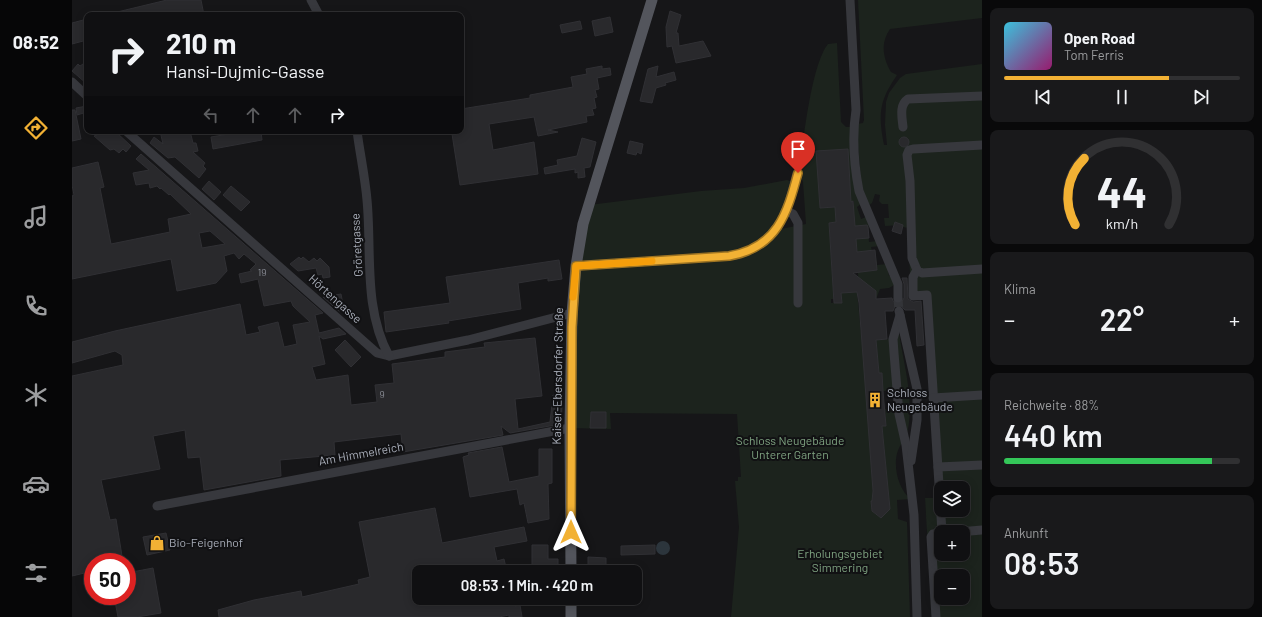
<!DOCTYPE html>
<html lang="de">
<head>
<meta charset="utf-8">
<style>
	:root { --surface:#101012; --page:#19191b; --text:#f1f3f6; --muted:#9c9d9f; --line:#303032; --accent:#f2b134 }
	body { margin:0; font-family:Barlow,sans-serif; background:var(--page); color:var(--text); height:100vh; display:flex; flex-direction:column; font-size:15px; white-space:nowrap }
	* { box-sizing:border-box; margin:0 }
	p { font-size:13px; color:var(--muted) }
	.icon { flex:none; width:22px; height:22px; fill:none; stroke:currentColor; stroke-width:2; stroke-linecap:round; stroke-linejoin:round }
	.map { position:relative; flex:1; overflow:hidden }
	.sheet { display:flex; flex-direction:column; gap:8px; padding:8px; background:#09090a; width:280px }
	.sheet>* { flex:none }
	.guide { position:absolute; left:12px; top:12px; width:380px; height:122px; border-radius:8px; box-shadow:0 2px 10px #0003,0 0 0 1px var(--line); background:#101012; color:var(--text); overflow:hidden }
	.buttons { position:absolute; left:862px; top:481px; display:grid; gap:8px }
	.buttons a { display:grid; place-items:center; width:36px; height:36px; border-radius:8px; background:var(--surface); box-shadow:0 2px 10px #0003,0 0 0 1px var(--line); font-size:20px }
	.speed { position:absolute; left:12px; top:553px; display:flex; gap:8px; font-size:20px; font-weight:700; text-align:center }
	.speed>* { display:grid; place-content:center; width:52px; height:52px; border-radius:50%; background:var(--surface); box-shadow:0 2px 10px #0003,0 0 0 1px var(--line); line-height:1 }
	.speed .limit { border:6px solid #d22; background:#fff; color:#111 }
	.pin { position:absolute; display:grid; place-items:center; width:34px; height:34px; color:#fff; margin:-41px -17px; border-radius:50% 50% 50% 0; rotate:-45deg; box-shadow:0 0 4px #0007 }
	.pin .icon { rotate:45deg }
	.me { position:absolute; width:44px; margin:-22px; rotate:0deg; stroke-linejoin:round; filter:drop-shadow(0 0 3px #0008) }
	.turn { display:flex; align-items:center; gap:14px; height:84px; padding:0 16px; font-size:18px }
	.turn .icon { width:52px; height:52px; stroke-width:2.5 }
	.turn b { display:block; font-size:28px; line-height:34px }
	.lanes { display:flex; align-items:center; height:38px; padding:0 16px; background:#0003; justify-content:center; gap:20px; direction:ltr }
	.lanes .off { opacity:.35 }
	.big { font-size:30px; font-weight:600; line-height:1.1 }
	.sheet .widget { flex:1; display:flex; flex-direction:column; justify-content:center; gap:6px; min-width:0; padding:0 14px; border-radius:8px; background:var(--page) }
	.sheet .dial { align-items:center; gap:0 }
	.dial svg { height:104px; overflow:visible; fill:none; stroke:var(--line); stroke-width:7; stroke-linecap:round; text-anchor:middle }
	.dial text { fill:var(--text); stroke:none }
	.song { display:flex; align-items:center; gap:12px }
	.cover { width:48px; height:48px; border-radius:6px; background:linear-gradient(135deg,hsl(190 70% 55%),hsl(320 70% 35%)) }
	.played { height:4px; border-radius:2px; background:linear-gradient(90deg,var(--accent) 70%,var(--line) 70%) }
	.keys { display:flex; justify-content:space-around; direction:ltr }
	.heat { display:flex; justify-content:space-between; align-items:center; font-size:22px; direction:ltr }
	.charge { height:6px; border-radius:3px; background:linear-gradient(90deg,#34c759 88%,var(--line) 0) }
	.trip { position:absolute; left:340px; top:565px; width:230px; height:40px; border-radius:8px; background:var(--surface); box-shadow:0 2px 10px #0003,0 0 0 1px var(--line); font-weight:600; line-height:40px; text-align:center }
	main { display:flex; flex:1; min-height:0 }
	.dock { display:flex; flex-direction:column; width:72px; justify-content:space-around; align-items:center; background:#060607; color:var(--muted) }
	.dock .icon { width:28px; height:28px }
	.dock .active { color:var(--accent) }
	.dock b { font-size:18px; color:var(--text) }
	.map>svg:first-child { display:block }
	.green { fill:#1c231d; fill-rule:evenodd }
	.water { fill:#2c353c }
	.building { fill:#29292c; stroke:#303034; fill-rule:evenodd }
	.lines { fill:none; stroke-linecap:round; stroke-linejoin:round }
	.minor-tunnel { stroke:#333438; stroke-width:9; stroke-dasharray:9 4.5; stroke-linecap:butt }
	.minor { stroke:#37383d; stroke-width:9 }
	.major { stroke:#53555c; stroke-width:11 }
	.route-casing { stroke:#9d7322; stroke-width:10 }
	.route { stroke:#f2b134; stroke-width:7 }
	.slow { stroke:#f59e0b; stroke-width:7 }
	.labels { text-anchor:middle; stroke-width:4; stroke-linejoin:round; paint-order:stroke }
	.number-label { font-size:10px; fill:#888b94 }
	.street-label { font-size:12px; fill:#a8adb8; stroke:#111113 }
	.poi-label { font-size:12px; fill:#a8adb8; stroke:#111113; text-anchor:start }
	.park-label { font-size:12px; fill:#7fa381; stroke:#111113 }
</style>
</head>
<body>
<main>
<nav class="dock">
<b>08:52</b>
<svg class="icon active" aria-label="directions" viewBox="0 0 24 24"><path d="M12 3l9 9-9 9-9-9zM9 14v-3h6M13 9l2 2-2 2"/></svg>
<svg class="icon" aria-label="music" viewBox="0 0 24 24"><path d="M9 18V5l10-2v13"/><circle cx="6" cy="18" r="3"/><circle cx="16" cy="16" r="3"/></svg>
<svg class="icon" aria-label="phone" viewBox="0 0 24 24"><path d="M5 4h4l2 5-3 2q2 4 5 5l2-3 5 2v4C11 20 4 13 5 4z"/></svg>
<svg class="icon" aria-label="climate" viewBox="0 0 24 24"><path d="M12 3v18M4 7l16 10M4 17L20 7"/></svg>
<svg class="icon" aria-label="car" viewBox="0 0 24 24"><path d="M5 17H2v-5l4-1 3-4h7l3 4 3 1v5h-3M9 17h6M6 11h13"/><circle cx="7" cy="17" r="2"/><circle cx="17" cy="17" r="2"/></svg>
<svg class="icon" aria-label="filters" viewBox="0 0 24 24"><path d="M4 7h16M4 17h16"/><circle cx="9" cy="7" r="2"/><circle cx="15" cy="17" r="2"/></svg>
</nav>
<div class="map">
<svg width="910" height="617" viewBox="0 0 910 617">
	<rect width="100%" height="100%" fill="#161618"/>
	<g class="green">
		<path d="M 786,0 L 910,0 L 910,18 L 818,29 C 808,43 811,58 819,72 L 825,75 C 807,101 806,114 812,145 L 815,145 L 813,125 L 814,102 L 817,93 L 828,78 L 834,74 L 910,64 L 910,617 L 860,617 L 853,498 L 865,498 L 852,296 L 839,297 L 836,228 L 831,227 L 831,225 L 813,226 L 812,218 L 817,218 L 816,204 L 810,204 L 807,201 L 808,195 L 803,194 L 800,203 L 797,205 L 790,191 L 784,124 L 791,123 L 792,120 ZM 869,488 L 891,488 L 891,510 L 869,510 ZM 869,532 L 891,532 L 891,554 L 869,554 ZM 869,576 L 891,576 L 891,598 L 869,598 Z"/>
		<path d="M 765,43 L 769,122 L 774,127 L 779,127 L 789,204 L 785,207 L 789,219 L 794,217 L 797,225 L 796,230 L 797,242 L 805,241 L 808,246 L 799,247 L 800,251 L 803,250 L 805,265 L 815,264 L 817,276 L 821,275 L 824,284 L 817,288 L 808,289 L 804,299 L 803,291 L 794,283 L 787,289 L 782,213 L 764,222 L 757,223 L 762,299 L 759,299 L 759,303 L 770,302 L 769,293 L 785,292 L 793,374 L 801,491 L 800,501 L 799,501 L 800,511 L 809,518 L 818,509 L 811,437 L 810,426 L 814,426 L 813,409 L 824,409 L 831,442 C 818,456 824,488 839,499 L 825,500 L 826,519 L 835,522 L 838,617 L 659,617 L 667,527 L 663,481 L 666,481 L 666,477 L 669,477 L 665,414 L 538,413 L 539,429 L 498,428 L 500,313 L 517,205 L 629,191 L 672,188 L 715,180 L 720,182 L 708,218 L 709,229 L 734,224 L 731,182 L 727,173 C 731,144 739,65 756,44 ZM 745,151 L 779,202 L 782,201 L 782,206 L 748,208 Z"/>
		<path d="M 827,333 C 832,366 844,405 834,438 L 829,413 L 823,337 Z"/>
		<path d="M 818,339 L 822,390 L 811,391 L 810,374 L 807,373 L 804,340 Z"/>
	</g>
	<circle class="water" cx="591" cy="548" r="7"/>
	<g class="building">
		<path d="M 95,0 L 129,0 L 132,15 L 41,15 L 41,13 Z"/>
		<path d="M 598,11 L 609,15 L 604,33 L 606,33 L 607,46 L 631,41 L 639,56 L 604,63 L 600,46 L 595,47 L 594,27 Z"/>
		<path d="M 538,17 L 541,32 L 523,36 L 520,21 Z"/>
		<path d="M 15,19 L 15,40 L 0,44 L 0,23 Z"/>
		<path d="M 508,21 L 510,29 L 490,33 L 488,25 Z"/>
		<path d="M 6,64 L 8,66 L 11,64 L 15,68 L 15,84 L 0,71 Z"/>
		<path d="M 530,66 L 530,69 L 538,68 L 539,75 L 525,78 L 527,89 L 523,90 L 525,97 L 522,98 L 524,108 L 520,109 L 522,115 L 514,116 L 515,122 L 476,130 L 486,132 L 466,136 L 462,117 L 417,124 L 421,150 L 462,142 L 466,174 L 388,185 L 380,134 L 389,133 L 389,109 L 458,98 L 458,95 L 501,87 L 499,77 L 515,74 L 514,69 Z"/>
		<path d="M 586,66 L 584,77 L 602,72 L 604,80 L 593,83 L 594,85 L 584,88 L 580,103 L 568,101 L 576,69 Z"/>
		<path d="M 15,106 L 15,112 L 5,115 L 4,108 Z"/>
		<path d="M 0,110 L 3,110 L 9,139 L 0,141 Z"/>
		<path d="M 24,131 L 43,131 L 59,146 L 54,152 L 51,149 L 47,153 L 42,149 L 38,150 L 22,136 L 27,134 Z"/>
		<path d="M 88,131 L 118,131 L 121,143 L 124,143 L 126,151 L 121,152 L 133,163 L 131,166 L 134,169 L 127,178 L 103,157 L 96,158 L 78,143 L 82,137 L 91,144 Z"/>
		<path d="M 174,131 L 189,131 L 190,140 L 141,149 L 139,137 Z"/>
		<circle cx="832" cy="142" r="5"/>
		<path d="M 510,138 L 524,142 L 518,167 L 512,168 L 513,177 L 506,178 L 506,172 L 503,173 L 503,169 L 473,174 L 472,168 L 486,165 L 485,160 L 505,156 Z"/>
		<path d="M 558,141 L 571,144 L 569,154 L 565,152 L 564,155 L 555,153 Z"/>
		<path d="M 776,149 L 779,202 L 781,201 L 783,226 L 795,225 L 796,227 L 797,238 L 784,239 L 785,252 L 803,250 L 805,270 L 781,273 L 804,291 L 804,299 L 820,298 L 821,301 L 826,304 L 829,303 L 832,298 L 832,284 L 830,278 L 835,278 L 836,299 L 841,302 L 849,301 L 852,345 L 845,346 L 843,310 L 833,310 L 828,305 L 823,306 L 821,311 L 813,311 L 815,339 L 804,340 L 807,373 L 810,373 L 811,391 L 814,426 L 810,426 L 811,437 L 818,509 L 809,518 L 800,511 L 799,501 L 800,501 L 801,491 L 787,303 L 785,292 L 769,293 L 770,303 L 762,303 L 757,223 L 764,222 L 763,207 L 748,208 L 744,151 Z"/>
		<path d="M 69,154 L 251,313 L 243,315 L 247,333 L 267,328 L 274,334 L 251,339 L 247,336 L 253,364 L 240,367 L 244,380 L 276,375 L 279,405 L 305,402 L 303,385 L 322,383 L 320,364 L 373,357 L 373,352 L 413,347 L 412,343 L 463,338 L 470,396 L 443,399 L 446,429 L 478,422 L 481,395 L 487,396 L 487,405 L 490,405 L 489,424 L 438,433 L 429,426 L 431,435 L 331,452 L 329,434 L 262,442 L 263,455 L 208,460 L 209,476 L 132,490 L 128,457 L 116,458 L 113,430 L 81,436 L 88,469 L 29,480 L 38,520 L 44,519 L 51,562 L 21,562 L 21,571 L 0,576 L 0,376 L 51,365 L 50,355 L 43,351 L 0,363 L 0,342 L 43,331 L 168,304 L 174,335 L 188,332 L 186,327 L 206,322 L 212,347 L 225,344 L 221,325 L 238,322 L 221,306 L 219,301 L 192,306 L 186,279 L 169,283 L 167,274 L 180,271 L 178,270 L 184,264 L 172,254 L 167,259 L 162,253 L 152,256 L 155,271 L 144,283 L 105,291 L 99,259 L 0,279 L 0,196 L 2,195 L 0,185 L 0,168 L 26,162 L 32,187 L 28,188 L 39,244 L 98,232 L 96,219 L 119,214 L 98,194 L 97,195 L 89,188 L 88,189 L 85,186 L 78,188 L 77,183 L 64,185 L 61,173 L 77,170 L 64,159 ZM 138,231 L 153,244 L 130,248 L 127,233 Z"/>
		<path d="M 137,181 L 149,192 L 142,200 L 130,189 Z"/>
		<path d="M 159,186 L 178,202 L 169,211 L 151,195 Z"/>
		<path d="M 823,222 L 831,225 L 829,234 L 820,231 Z"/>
		<path d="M 227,257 L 229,259 L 231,257 L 237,262 L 242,258 L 245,261 L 248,258 L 257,267 L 258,277 L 251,278 L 250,274 L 246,275 L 244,268 L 226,271 L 218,264 Z"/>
		<path d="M 487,260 L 490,279 L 476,281 L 476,278 L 446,283 L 449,309 L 376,321 L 377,323 L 314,332 L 312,312 L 378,303 L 374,277 Z"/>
		<path d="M 269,294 L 272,310 L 267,311 L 251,297 Z"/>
		<path d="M 273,340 L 289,357 L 279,367 L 263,350 Z"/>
		<path d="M 519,412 L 534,412 L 534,428 L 518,428 Z"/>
		<path d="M 430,447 L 437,482 L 467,476 L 467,449 L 480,449 L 480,483 L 476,484 L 477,519 L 456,523 L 452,503 L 448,505 L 445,489 L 398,497 L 391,457 L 397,455 L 396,453 Z"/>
		<path d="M 363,508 L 370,543 L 452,527 L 455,541 L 422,547 L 425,561 L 432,559 L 435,572 L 347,572 L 347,598 L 441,598 L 443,606 L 448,605 L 450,617 L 437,617 L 437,615 L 427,617 L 147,617 L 146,610 L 182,600 L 229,591 L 230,597 L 287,584 L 286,580 L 298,577 L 287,522 Z"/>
		<path d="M 94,533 L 98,550 L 75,555 L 71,537 Z"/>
		<path d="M 460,545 L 476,545 L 476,559 L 486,559 L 486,572 L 460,571 Z"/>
		<path d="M 583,545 L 583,554 L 549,555 L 549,546 Z"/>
		<path d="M 516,557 L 534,558 L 534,572 L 516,572 Z"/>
		<path d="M 81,568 L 89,613 L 65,617 L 46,617 L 42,596 L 55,596 L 55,573 Z"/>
	</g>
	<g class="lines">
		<path class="minor-tunnel" d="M 826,298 L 827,311"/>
		<g class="minor">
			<path d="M 239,0 L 247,15"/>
			<path d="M 778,0 L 784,110 C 780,136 782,165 787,191 L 826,284 L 826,298"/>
			<path d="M 0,82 L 15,96"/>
			<path d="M 831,127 C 830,117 827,105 836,99 L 910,96"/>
			<path d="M 54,131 L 305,353 L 317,356 L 396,340 L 500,313"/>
			<path d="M 285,131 C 288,154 293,177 295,200 C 300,252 291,308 317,356"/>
			<path d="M 910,145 L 841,149 L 837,150 L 835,155 L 838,181 L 840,258 L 845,270 L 850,273 L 910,269"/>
			<path d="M 715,211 L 721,214 L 726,223 L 726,303"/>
			<path d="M 504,266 L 657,256 C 705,249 715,213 725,173"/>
			<path d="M 845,270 L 841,277 L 841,296 L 855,295 L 870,532"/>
			<path d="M 827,311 L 828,315 L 821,339 L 822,353 L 827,414 L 834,445 L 842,515 L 845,617"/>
			<path d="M 828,315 L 845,389 L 845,420 L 839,461"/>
			<path d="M 861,398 L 910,395"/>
			<path d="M 866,467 L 910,465"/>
			<path d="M 85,506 L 498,428"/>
			<path d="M 887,532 L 910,530"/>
			<path d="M 864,617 L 859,537 L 861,534 L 869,533"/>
		</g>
		<g class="major">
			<path d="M 499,572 L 498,428 L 500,313 L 504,266 L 511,224 L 580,0"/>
			<path d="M 499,598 L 499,617"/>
		</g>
	</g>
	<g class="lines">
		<g class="route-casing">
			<path id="route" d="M 499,532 L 500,327 L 504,266 L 657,256 C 705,248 715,214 726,173"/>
		</g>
		<use href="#route" class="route"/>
		<path class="slow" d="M 501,297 L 504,266 L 580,261"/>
	</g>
	<defs>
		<g id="building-bare" transform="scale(1.2)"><path d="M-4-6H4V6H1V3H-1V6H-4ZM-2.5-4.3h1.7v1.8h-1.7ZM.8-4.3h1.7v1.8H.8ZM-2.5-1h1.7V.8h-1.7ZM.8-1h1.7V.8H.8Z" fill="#f2b134" stroke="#111113" stroke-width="2.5" paint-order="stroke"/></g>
		<g id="shop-bare" transform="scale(1.2)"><path d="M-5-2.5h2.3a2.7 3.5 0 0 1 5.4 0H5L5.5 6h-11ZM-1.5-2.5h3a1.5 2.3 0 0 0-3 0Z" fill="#f2b134" stroke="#111113" stroke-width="2.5" paint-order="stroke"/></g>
	</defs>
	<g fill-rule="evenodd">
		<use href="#building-bare" x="803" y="400"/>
		<use href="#shop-bare" x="85" y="543"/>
	</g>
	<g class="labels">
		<g class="number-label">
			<text x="190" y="276">19</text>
			<text x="310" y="398">9</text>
		</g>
		<g class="street-label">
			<text transform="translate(285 245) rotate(-93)" y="4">Gröretgasse</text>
			<text transform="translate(263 299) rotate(42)" y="4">Hörtengasse</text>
			<text transform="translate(486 376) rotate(-89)" y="4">Kaiser-Ebersdorfer Straße</text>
			<text transform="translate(289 454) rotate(-10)" y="4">Am Himmelreich</text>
		</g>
		<g class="poi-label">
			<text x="815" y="397">Schloss<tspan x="815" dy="14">Neugebäude</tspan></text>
			<text x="97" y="547">Bio-Feigenhof</text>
		</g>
		<g class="park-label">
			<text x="718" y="445">Schloss Neugebäude<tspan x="718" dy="14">Unterer Garten</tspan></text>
			<text x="768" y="558">Erholungsgebiet<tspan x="768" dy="14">Simmering</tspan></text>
		</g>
	</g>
</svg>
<div class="buttons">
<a><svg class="icon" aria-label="layers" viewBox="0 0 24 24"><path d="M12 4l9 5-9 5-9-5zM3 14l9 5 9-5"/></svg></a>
<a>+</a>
<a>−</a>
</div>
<div class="speed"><div class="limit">50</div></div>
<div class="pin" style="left:726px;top:173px;background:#d93025"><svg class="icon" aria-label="arrive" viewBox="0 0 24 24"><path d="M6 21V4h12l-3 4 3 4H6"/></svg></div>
<svg class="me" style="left:499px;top:532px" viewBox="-20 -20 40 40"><path d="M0-17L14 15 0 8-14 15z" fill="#f2b134" stroke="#fff" stroke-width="4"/></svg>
<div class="trip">08:53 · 1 Min. · 420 m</div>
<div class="guide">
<div class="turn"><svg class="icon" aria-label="right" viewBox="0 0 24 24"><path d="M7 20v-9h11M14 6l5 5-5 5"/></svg><div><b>210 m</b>Hansi-Dujmic-Gasse</div></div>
<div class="lanes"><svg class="icon off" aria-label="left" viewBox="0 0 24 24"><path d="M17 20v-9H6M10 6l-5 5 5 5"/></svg><svg class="icon off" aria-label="ahead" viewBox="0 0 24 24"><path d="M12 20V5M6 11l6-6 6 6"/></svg><svg class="icon off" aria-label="ahead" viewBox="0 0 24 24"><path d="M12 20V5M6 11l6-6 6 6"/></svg><svg class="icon" aria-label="right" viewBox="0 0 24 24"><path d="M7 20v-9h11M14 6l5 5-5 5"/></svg></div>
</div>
</div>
<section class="sheet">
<div class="widget">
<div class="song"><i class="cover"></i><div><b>Open Road</b><p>Tom Ferris</p></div></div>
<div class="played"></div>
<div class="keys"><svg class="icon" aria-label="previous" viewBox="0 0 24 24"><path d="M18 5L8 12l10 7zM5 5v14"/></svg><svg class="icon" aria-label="pause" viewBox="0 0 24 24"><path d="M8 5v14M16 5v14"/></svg><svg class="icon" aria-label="next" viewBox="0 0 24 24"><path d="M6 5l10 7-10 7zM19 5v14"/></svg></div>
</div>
<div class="widget dial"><svg viewBox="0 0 100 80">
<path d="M14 69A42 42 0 1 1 86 69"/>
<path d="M14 69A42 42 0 0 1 21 18" stroke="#f2b134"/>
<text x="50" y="56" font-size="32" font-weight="700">44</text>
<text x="50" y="72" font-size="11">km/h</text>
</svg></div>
<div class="widget"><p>Klima</p>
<div class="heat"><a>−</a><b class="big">22°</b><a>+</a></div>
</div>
<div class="widget"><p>Reichweite · 88%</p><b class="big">440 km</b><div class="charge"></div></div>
<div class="widget"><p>Ankunft</p><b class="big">08:53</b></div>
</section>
</main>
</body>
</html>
